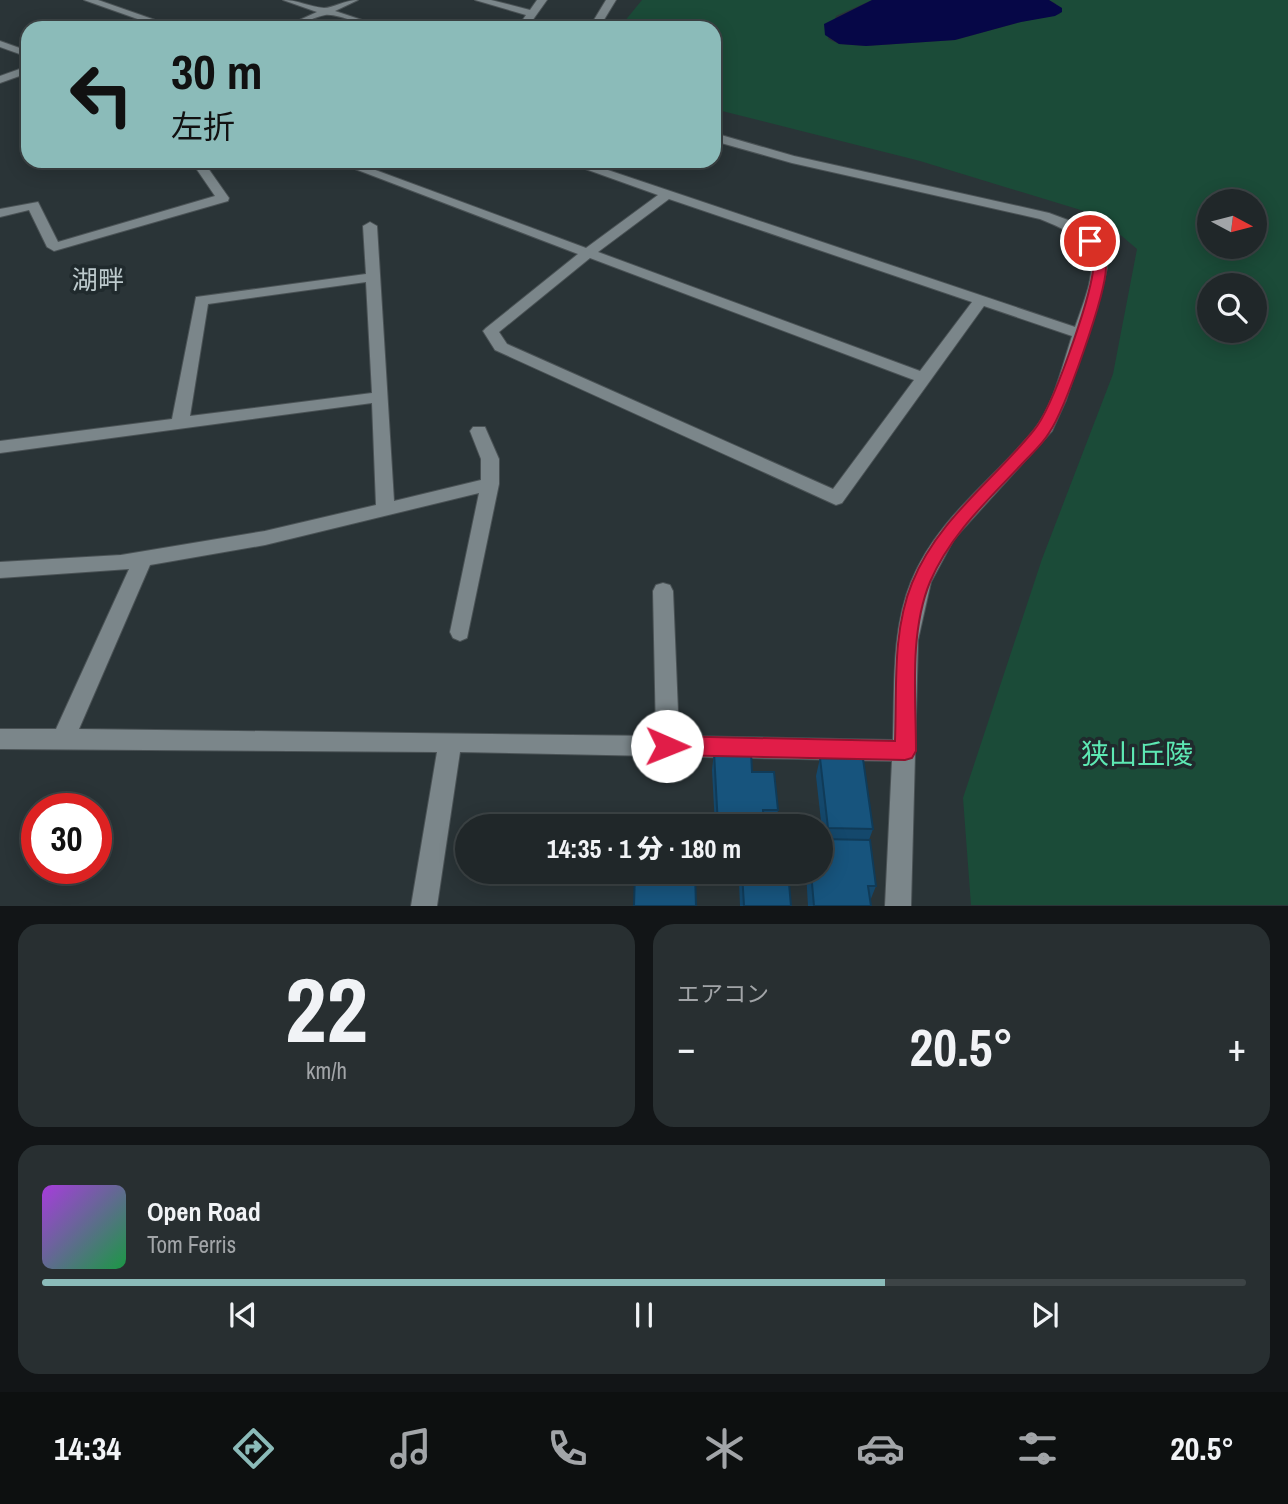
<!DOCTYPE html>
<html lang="ja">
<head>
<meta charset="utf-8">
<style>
	:root { --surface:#202729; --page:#282f31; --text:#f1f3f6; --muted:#a2a5a8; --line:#3d4446; --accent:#8bbbb9 }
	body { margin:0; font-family:"Archivo Narrow","Noto Sans JP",sans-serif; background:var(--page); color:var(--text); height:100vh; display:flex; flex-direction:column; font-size:26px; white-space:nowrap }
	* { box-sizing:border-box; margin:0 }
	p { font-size:23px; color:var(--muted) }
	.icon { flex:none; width:38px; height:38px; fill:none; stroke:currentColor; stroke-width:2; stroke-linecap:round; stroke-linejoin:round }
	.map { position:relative; height:906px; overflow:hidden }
	.details { display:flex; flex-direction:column; gap:18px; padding:18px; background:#121517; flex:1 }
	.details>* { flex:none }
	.banner { position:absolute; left:21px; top:21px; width:700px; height:147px; border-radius:21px; box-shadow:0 4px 18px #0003,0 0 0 2px var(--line); background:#8bbbb9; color:#111; overflow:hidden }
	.needle { width:46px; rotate:97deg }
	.controls { position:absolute; left:1197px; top:189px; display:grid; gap:14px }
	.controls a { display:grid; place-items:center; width:70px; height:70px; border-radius:50%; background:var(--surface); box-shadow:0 4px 18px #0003,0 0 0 2px var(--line); font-size:35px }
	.speed { position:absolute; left:21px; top:793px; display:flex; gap:14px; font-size:35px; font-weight:700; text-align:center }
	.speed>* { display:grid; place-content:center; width:91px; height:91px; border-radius:50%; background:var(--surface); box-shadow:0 4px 18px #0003,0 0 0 2px var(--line); line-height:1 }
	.speed .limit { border:10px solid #d22; background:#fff; color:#111 }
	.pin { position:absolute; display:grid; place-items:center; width:60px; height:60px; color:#fff; margin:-30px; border:4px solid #fff; border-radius:50%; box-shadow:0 2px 7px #0007 }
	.me { position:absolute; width:77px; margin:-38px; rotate:91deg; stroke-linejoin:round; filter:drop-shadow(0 0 5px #0008) }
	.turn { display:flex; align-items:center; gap:24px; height:147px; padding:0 35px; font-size:32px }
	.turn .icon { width:91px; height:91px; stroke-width:2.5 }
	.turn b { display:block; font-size:49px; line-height:60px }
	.big { font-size:52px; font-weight:800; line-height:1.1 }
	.details .card { flex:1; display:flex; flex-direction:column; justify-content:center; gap:10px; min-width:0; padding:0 24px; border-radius:21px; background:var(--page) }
	.details .dial { align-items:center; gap:0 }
	.dial b { font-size:91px; line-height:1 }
	.song { display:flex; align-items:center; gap:21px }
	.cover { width:84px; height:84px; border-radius:10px; background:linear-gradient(135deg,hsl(280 70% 55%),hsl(140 70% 35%)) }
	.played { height:7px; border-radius:4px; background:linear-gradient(90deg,var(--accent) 70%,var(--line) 70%) }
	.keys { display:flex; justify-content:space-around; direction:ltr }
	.heat { display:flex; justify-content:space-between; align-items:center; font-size:38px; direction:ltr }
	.details .tiles { flex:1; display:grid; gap:18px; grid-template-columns:1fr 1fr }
	.card:last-child { grid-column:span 2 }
	.trip { position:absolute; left:455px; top:814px; width:378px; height:70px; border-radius:35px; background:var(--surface); box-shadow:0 4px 18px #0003,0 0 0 2px var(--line); font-weight:800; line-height:70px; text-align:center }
	.dock { display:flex; height:112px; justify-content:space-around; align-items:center; background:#0d1010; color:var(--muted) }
	.dock .icon { width:49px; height:49px }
	.dock .on { color:var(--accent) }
	.dock b { font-size:32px; color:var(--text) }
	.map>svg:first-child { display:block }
	.green { fill:#1b4b38; fill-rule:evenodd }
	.water { fill:#060747 }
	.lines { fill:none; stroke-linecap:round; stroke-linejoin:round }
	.minor-casing { stroke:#4a5255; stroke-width:2 }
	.minor { fill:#7b868a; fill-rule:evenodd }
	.wall { fill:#14486c }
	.building { fill:#17547d; stroke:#103b58; stroke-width:2 }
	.route { fill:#e11d48; stroke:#92132f; stroke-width:2 }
	.labels { text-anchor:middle; stroke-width:7; stroke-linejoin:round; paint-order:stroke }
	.quarter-label { font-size:26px; fill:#bdcacd; stroke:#202a2d }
	.near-park-label { font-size:28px; fill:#5de8b3; stroke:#202a2d }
</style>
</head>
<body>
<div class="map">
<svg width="1288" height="906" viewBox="0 0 1288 906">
	<rect width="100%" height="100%" fill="#2a3437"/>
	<path class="green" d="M 642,0 L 872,0 L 836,16 L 828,39 L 839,44 L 866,46 L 955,40 L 1021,22 L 1060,14 L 1055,3 L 1049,0 L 1288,0 L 1288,905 L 971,905 L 963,798 L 1042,559 L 1113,374 L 1137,249 L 1097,215 L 920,161 L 714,109 L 714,28 L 619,28 ZM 1209,201 L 1255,201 L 1255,247 L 1209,247 ZM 1209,285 L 1255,285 L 1255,331 L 1209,331 Z"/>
	<path class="water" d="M 872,0 L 1049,0 L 1062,8 L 1062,12 L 1055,16 L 1021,22 L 955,40 L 866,46 L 839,44 L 825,35 L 824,24 Z"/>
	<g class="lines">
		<g class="minor-casing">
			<g id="minor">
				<path d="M 84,0 L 98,0 L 178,28 L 163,28 Z"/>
				<path d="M 283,0 C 298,0 310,7 324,8 C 333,8 345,0 358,0 L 335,11 L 386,28 C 367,28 338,13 325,15 C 309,18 299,28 282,28 L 317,12 Z"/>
				<path d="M 475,0 L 491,0 L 530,10 L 537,0 L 547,0 L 527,28 L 517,28 L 526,15 Z"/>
				<path d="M 606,0 L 616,0 L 599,28 L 589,28 Z"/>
				<path d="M 0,41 L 28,51 L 28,57 L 0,47 Z"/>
				<path d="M 28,66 L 28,73 L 0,83 L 0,76 Z"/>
				<path d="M 714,133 L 794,156 L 1049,213 L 1076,223 L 1095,238 L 1103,251 L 1107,268 L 1100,297 L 1066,400 L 1052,431 L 954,539 L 931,582 L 918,640 L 911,906 L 885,906 L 892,761 L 460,752 L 437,906 L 411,906 L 437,752 L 0,749 L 0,729 L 56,729 L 129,569 L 0,578 L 0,562 L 121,555 L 265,531 L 376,505 L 372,403 L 0,453 L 0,441 L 172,419 L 196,297 L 366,274 L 363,226 L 370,222 L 377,226 L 394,501 L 481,480 L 481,459 L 470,431 L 473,427 L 485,427 L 499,459 L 499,484 L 467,638 L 460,641 L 453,638 L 450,632 L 479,493 L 265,545 L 150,565 L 79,729 L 656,736 L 653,591 L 656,585 L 663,583 L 670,585 L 673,591 L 679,736 L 893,740 C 895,689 891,631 911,582 C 936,519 992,481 1034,430 C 1054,405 1062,366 1072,336 L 984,306 L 842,503 L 836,505 L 495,350 L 483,331 L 486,328 L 578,254 L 334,161 L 351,161 L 586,248 L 658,195 L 563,161 L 581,161 L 1075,327 C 1096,268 1108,245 1040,219 L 792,163 L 714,141 ZM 669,199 L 972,302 L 920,371 L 598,252 ZM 590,258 L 914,380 L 833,489 L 507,344 L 499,332 ZM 366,282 L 372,393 L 190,416 L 208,304 Z"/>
				<path d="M 191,161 L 203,161 L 229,198 L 228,201 L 54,251 L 47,247 L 29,210 L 0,217 L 0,209 L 38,202 L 58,242 L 215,196 Z"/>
			</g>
		</g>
		<use href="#minor" class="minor"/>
	</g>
	<g class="wall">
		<path d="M 714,752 L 778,810 L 775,826 L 715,826 L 712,770 Z"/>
		<path d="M 820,758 L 873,829 L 869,840 L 876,886 L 870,901 L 871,906 L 808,906 L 806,872 L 821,872 L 823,839 L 816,776 Z"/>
		<path d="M 741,872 L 788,872 L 791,906 L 740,906 L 739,882 Z"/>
	</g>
	<g class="building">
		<path d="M 714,752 L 751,752 L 752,772 L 774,772 L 778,810 L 763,810 L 764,826 L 718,826 Z"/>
		<path d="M 820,758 L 863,759 L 873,829 L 828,828 Z"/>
		<path d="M 821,839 L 870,840 L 876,886 L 868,886 L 871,906 L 814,906 L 811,872 L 821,872 Z"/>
		<path d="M 635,872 L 695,872 L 696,906 L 634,906 Z"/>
		<path d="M 742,872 L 788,872 L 791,906 L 744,906 Z"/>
	</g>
	<path class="route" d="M 1090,237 L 1094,238 C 1100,247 1106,256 1106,267 C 1106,294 1065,410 1049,433 C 1042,445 1030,455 1021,465 C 987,501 950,535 930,582 C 909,633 916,697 916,751 L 912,758 L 905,760 L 667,755 L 660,752 L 657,746 L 660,739 L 667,736 L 895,741 C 897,689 892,632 912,583 C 937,520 993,481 1034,430 C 1053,408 1089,301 1093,271 C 1094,260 1089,250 1084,241 Z"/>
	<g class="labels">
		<g class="quarter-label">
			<text x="98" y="289">湖畔</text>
		</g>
		<g class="near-park-label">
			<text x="1137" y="764">狭山丘陵</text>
		</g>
	</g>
</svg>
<div class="controls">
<a><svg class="needle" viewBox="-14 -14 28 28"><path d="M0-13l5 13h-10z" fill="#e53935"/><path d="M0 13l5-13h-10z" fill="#a2a5a8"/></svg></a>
<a><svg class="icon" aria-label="search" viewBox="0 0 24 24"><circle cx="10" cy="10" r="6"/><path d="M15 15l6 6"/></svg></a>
</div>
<div class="speed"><div class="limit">30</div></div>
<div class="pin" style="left:1090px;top:241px;background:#d93025"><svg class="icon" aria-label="arrive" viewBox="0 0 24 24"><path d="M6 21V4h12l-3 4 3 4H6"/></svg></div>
<svg class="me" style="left:667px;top:746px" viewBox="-20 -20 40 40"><circle r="19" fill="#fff"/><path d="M0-13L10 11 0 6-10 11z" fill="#e11d48"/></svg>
<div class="trip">14:35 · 1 分 · 180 m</div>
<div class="banner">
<div class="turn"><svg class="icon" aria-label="left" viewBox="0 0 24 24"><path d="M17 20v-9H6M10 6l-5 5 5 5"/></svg><div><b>30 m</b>左折</div></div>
</div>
</div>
<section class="details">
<div class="tiles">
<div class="card dial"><b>22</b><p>km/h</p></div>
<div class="card"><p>エアコン</p>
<div class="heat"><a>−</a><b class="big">20.5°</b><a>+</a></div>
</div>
<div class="card">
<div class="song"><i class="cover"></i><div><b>Open Road</b><p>Tom Ferris</p></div></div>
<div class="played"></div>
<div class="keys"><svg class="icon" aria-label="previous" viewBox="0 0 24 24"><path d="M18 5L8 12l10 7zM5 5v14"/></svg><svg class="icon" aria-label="pause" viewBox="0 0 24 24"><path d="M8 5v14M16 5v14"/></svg><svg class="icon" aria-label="next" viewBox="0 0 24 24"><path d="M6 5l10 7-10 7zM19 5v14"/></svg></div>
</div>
</div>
</section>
<nav class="dock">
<b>14:34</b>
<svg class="icon on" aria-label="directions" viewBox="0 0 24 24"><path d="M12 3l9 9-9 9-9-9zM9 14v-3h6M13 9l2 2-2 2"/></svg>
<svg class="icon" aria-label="music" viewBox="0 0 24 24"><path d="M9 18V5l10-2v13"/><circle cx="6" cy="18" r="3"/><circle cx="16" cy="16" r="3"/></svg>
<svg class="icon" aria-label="phone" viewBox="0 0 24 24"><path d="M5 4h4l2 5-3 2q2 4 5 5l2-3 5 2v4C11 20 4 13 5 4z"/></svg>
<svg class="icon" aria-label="climate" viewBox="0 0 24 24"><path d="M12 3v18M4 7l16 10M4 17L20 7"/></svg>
<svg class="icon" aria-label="car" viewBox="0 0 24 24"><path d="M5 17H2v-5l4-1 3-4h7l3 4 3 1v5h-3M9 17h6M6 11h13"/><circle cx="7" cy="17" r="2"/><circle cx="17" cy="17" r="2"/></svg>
<svg class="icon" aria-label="filters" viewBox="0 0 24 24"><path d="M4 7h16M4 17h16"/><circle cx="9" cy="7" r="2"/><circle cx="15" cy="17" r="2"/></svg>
<b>20.5°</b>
</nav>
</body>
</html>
